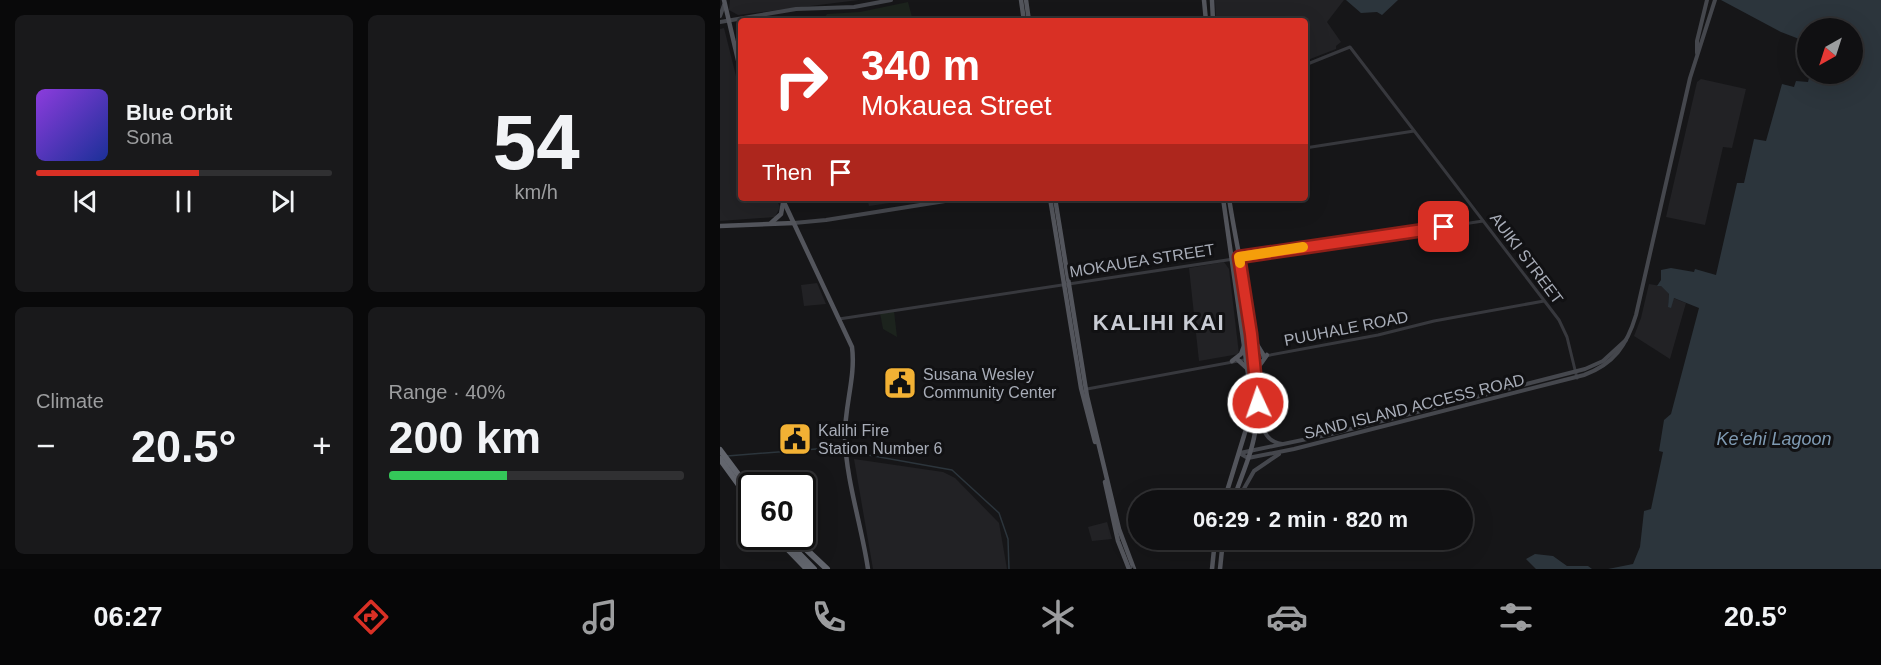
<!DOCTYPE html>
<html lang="en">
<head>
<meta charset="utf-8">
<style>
	:root { --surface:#101012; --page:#19191b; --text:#f1f3f6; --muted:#9c9d9f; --line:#303032; --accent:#d93025 }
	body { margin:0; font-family:Helvetica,sans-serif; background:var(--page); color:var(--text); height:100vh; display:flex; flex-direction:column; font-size:22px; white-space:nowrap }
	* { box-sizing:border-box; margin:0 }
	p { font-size:20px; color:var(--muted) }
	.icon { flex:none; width:33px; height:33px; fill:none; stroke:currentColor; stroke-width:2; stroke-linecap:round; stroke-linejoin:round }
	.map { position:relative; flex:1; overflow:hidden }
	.sheet { display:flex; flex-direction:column; gap:15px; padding:15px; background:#09090a; width:720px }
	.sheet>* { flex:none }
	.banner { position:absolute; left:18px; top:18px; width:570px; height:183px; border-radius:6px; box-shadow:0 6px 24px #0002,0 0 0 2px var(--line); background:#d93025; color:#fff; overflow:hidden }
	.needle { width:39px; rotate:219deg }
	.buttons { position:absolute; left:1077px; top:18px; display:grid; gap:12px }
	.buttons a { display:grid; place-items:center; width:66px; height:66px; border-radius:50%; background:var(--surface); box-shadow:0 6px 24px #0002,0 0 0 2px var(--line); font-size:30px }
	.speed { position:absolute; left:18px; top:472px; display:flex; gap:12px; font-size:30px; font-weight:700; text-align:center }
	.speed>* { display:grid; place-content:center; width:78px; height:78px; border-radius:50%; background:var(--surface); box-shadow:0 6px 24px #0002,0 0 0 2px var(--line); line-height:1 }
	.speed .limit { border:3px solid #111; border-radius:9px; background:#fff; color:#111 }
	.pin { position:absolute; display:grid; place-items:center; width:51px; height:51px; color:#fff; margin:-26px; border-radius:12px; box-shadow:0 3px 9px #0006 }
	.me { position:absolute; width:66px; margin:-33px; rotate:357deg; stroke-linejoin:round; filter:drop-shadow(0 0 4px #0008) }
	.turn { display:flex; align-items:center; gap:21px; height:126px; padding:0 24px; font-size:27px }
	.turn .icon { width:78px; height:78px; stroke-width:2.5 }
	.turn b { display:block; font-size:42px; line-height:51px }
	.then { display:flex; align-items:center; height:57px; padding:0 24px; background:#0003; gap:12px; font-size:22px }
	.big { font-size:45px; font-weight:700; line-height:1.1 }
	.sheet .tile { flex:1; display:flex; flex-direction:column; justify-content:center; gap:9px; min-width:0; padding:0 21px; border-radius:9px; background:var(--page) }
	.sheet .dial { align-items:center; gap:0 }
	.dial b { font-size:78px; line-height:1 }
	.song { display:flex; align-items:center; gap:18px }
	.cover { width:72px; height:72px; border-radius:9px; background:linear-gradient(135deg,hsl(270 70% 55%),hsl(230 70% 35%)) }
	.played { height:6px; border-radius:3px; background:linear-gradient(90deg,var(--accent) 55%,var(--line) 55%) }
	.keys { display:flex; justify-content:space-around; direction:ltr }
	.heat { display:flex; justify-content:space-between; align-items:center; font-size:33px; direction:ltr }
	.charge { height:9px; border-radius:4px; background:linear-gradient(90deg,#34c759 40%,var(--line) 0) }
	.sheet .tiles { flex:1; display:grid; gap:15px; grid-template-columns:repeat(2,1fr) }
	.trip { position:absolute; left:408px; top:490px; width:345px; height:60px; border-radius:30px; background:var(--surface); box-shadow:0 6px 24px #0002,0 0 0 2px var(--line); font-weight:700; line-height:60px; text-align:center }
	.tabs { display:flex; height:96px; justify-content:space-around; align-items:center; background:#060607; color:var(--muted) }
	.tabs .icon { width:42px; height:42px }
	.tabs .current { color:var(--accent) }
	.tabs b { font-size:27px; color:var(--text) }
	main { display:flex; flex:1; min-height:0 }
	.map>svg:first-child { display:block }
	.built { fill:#222225 }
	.green { fill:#1c231d }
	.water { fill:#2c353c }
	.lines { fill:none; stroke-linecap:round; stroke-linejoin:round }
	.stream { stroke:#2c353c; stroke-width:1.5 }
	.tertiary { stroke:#37383d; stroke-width:3 }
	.secondary { stroke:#45474d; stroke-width:4 }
	.primary { stroke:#53555c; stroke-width:4.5 }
	.motorway { stroke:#63666e; stroke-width:6 }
	.rail-casing { stroke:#4a4c52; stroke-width:4 }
	.rail { stroke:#111113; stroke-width:1.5; stroke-dasharray:4.5; stroke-linecap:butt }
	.route-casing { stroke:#8d1f18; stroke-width:15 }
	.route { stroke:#d93025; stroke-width:10 }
	.slow { stroke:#f59e0b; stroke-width:10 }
	.labels { text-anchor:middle; stroke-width:6; stroke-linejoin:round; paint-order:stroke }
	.street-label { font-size:16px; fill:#a8adb8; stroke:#111113 }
	.poi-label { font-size:16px; fill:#a8adb8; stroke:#111113; text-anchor:start }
	.water-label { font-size:18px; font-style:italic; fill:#7f9bb3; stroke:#111113 }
	.district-label { font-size:22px; font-weight:bold; letter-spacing:1.5px; fill:#c9ccd4; stroke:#111113 }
</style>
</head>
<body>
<main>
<section class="sheet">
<div class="tiles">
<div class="tile">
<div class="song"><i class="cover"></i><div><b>Blue Orbit</b><p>Sona</p></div></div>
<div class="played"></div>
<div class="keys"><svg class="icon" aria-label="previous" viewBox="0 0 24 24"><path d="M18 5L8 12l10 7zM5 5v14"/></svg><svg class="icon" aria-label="pause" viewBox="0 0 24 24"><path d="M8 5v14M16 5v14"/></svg><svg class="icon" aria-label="next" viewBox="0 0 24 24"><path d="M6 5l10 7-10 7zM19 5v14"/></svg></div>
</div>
<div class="tile dial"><b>54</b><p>km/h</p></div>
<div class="tile"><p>Climate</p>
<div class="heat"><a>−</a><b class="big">20.5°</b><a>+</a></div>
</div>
<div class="tile"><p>Range · 40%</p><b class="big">200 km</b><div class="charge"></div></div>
</div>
</section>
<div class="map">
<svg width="1161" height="569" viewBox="0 0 1161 569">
	<rect width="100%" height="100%" fill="#161618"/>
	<g class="built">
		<path d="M 10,0 L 139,0 L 18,15 L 9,10 Z"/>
		<path d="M 495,0 L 624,0 L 607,22 L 621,42 L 616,46 L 616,49 L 585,61 L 585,21 L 496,21 Z"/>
		<path d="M 4,28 L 21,96 L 21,198 L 56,198 L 60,207 L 55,217 L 0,221 L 0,29 Z"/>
		<path d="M 981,79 L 1026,89 L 1012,148 L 1003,147 L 985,225 L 946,217 L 977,82 Z"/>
		<path d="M 147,198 L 204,198 L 149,206 Z"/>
		<path d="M 504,262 L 509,269 L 519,354 L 479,361 L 469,268 Z"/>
		<path d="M 97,283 L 106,304 L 84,306 L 81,285 Z"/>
		<path d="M 929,284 L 941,286 L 949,294 L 948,307 L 953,298 L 966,303 L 950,359 L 914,336 L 921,318 Z"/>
		<path d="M 134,459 L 223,472 L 235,478 L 279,523 L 287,569 L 153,569 Z"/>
		<path d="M 387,522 L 392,539 L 372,541 L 368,527 Z"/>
	</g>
	<g class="green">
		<path d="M 188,2 L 193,21 L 105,21 L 104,18 L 107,14 L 140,12 Z"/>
		<path d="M 174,311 L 177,337 L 163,329 L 160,313 Z"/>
	</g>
	<g class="water">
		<path d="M 626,0 L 678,0 L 662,15 L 657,12 L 641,13 Z"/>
		<path d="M 1001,0 L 1161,0 L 1161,569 L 888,569 L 913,564 L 920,547 L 924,511 L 931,509 L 943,452 L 939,451 L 944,420 L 951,414 L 979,308 L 954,298 L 951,308 L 948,307 L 949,294 L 941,286 L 937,286 L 941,280 L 941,270 L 951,268 L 974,272 L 975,269 L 996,275 L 1017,183 L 1024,183 L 1034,139 L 1046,141 L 1062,84 L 1074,87 L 1076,81 L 1088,82 L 1090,74 L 1132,74 L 1132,28 L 1088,28 L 1087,42 L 1061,32 Z"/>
		<path d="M 815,554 L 833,556 L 847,566 L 868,566 L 872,569 L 816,569 L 806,559 Z"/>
	</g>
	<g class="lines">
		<path class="stream" d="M 7,456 L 109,448 L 232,470 L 279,513 L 288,539 L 289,569"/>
		<g class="tertiary">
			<path d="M 585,65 L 630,47 L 839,320 L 847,337 L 857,378"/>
			<path d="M 585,148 L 694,131"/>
			<path d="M 119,319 L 763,221"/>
			<path d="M 367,389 L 658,335 L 714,321 L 824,301"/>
		</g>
		<g class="secondary">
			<path d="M 0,16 L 4,5"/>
			<path d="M 0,22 L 76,9 L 134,7 L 171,0"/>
			<path d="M 977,53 L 977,41 L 987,0"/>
			<path d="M 74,223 L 106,220 L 244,198"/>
			<path d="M 539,406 C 542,424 542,441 562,444"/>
			<path d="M 519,453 L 528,458 L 574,449 L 864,375 C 894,364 907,345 916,315 L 970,78 L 995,0"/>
			<path d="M 520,453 L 611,434 L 865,369 L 883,361 L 906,340"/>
			<path d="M 517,501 L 534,471 L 559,454"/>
		</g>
		<g class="primary">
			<path d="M 4,0 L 21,73"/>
			<path d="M 301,0 L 304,21"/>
			<path d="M 306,0 L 309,21"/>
			<path d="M 484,0 L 486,21"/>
			<path d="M 492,0 L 493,21"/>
			<path d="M 62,198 L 132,347 C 136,377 124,407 125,438 C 126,480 142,527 148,569"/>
			<path d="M 330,198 L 361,388 L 375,442"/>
			<path d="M 335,198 L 367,396 L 399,529 L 414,569"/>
			<path d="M 503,198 L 530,388 L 527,426 L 504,501"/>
			<path d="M 509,198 C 519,266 545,360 536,426 C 533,452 521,476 513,501"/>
			<path d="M 51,223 L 61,214 L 63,203"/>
			<path d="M 0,226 L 74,223"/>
			<path d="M 533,338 L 544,356"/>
			<path d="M 518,360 L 529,370"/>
			<path d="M 512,361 L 521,354 L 524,346"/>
			<path d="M 537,369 L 547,355"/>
			<path d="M 385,482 L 398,541 L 409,569"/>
			<path d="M 492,569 L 495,540"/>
			<path d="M 500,569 L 503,540"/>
		</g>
		<g class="motorway">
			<path d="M 0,450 L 32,493"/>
			<path d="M 0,459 L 32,503"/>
			<path d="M 56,537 L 87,569"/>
			<path d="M 63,537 L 94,569"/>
			<path d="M 73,537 L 107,569"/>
		</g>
		<g class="rail-casing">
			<path id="rail" d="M 412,568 L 413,569"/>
		</g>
		<use href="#rail" class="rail"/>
	</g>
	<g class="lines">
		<g class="route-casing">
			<path id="route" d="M 538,403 L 531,334 L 519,257 L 724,227"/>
		</g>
		<use href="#route" class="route"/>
		<path class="slow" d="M 520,263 L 519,257 L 583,247"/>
	</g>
	<defs>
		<g id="civic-square" transform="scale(1.725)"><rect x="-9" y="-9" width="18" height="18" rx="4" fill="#f2b134" stroke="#111113"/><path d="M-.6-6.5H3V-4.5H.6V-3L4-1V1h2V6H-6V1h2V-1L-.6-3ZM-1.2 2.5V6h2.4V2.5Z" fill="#111"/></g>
	</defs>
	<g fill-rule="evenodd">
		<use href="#civic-square" x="180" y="383"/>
		<use href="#civic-square" x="75" y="439"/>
	</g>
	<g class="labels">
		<g class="street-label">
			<text transform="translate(807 258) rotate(53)" y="6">AUIKI STREET</text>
			<text transform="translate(422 260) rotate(-9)" y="6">MOKAUEA STREET</text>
			<text transform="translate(626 328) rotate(-11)" y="6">PUUHALE ROAD</text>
			<text transform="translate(694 406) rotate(-14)" y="6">SAND ISLAND ACCESS ROAD</text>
		</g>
		<g class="poi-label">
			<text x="203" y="380">Susana Wesley<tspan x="203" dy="18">Community Center</tspan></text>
			<text x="98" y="436">Kalihi Fire<tspan x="98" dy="18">Station Number 6</tspan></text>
		</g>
		<g class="water-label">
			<text x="1054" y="445">Keʻehi Lagoon</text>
		</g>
		<g class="district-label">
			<text x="439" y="330">KALIHI KAI</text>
		</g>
	</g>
</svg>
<div class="buttons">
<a><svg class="needle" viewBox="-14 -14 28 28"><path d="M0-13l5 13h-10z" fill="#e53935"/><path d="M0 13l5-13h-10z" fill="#9c9d9f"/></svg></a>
</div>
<div class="speed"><div class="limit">60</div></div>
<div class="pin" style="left:724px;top:227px;background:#d93025"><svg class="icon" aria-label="arrive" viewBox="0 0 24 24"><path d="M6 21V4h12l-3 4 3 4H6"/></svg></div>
<svg class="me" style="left:538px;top:403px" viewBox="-20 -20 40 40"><circle r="17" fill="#d93025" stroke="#fff" stroke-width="3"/><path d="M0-11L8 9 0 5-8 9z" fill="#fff"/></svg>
<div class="trip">06:29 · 2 min · 820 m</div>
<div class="banner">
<div class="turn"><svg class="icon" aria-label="right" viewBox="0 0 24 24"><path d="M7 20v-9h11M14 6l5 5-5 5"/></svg><div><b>340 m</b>Mokauea Street</div></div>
<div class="then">Then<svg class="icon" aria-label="arrive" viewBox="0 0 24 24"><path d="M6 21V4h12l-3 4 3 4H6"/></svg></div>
</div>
</div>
</main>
<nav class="tabs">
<b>06:27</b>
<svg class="icon current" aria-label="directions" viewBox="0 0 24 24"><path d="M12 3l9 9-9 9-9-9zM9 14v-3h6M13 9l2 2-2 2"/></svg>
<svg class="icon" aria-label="music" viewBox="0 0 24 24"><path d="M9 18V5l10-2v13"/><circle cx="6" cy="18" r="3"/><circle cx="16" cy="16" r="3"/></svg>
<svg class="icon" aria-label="phone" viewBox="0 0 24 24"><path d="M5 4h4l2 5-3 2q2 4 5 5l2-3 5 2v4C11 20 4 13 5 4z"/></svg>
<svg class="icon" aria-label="climate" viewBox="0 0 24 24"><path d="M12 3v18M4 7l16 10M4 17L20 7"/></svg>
<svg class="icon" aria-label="car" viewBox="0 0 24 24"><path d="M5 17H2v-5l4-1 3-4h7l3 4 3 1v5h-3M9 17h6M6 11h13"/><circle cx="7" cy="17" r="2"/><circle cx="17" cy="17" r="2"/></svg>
<svg class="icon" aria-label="filters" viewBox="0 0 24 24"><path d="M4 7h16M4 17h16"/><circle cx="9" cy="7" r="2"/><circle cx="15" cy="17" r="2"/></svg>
<b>20.5°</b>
</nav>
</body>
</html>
